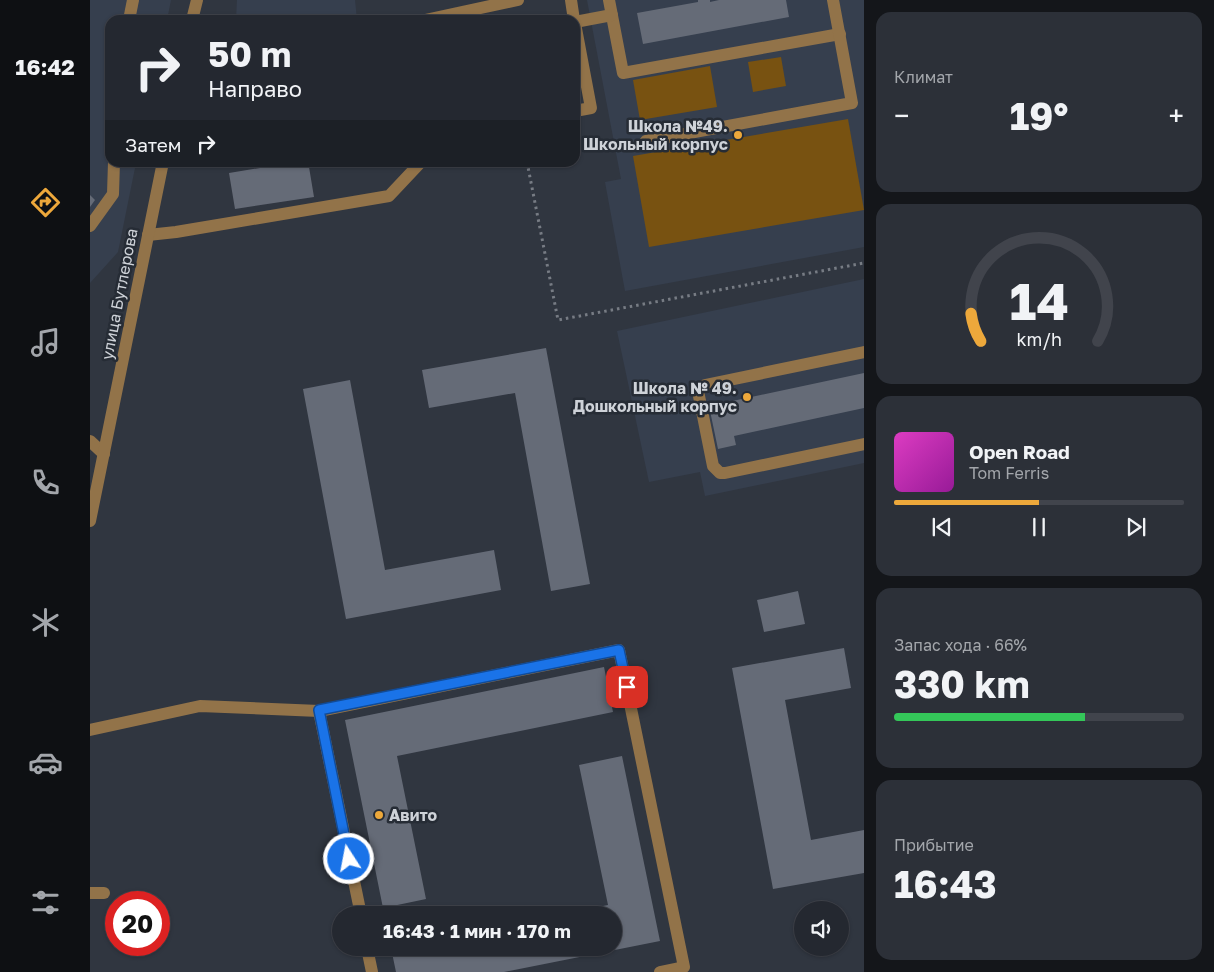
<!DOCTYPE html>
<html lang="ru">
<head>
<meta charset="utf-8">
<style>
	:root { --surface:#242830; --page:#2c3038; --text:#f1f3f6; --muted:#a3a6ab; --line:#41444c; --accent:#eda83b }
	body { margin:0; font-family:"Golos Text",sans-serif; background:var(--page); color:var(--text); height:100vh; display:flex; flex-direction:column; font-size:19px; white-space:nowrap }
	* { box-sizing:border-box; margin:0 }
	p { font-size:16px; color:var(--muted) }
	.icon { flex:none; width:28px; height:28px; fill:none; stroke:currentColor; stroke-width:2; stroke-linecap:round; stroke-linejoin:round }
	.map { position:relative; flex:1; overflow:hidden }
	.sheet { display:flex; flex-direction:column; gap:12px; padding:12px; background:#14161a; width:350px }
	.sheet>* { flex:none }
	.guide { position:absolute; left:15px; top:15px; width:475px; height:152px; border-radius:15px; box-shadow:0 1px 4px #0004,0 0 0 1px var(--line); background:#242830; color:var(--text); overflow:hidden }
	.controls { position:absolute; left:704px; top:901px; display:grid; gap:10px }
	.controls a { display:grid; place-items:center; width:55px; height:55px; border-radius:50%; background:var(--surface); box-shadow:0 1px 4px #0004,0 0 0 1px var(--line); font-size:25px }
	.speed { position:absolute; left:15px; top:891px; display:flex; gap:10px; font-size:25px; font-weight:700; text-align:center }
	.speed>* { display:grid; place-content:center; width:65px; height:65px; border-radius:50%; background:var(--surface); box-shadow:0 1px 4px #0004,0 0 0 1px var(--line); line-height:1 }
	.speed .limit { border:8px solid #d22; background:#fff; color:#111 }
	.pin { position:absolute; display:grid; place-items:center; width:42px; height:42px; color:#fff; margin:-21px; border-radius:10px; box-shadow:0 2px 8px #0006 }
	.me { position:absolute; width:55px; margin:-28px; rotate:349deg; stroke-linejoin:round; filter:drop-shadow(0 0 4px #0008) }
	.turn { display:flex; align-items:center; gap:18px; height:105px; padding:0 20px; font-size:22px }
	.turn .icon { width:65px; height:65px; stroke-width:2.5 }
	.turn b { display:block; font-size:35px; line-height:42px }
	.then { display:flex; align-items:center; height:48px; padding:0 20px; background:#0003; gap:10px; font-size:19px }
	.big { font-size:38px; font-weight:700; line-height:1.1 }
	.sheet .tile { flex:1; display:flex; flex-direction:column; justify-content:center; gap:8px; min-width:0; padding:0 18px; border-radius:15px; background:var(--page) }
	.sheet .dial { align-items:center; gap:0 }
	.dial svg { height:130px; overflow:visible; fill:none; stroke:var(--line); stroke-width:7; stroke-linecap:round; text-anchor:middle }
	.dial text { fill:var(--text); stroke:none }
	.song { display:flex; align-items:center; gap:15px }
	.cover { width:60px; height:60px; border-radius:8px; background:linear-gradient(135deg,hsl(310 70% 55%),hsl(300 70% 35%)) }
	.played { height:5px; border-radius:2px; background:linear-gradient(90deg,var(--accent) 50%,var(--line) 50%) }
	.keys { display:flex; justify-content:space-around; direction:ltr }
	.heat { display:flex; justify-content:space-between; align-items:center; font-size:28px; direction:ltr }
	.charge { height:8px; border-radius:4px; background:linear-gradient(90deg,#34c759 66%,var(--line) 0) }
	.trip { position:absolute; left:242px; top:906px; width:290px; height:50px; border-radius:25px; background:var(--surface); box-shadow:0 1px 4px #0004,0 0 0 1px var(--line); font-weight:700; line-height:50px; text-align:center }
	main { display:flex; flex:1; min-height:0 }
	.dock { display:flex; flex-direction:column; width:90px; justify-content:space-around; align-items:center; background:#0e1013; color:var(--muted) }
	.dock .icon { width:35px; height:35px }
	.dock .active { color:var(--accent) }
	.dock b { font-size:22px; color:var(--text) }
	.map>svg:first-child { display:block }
	.built { fill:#363f4e }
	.green { fill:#785211 }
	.building { fill:#656b77 }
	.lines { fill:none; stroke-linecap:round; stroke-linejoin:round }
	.path { stroke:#777c84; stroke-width:3; stroke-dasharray:2.5 4; stroke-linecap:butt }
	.minor { stroke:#927349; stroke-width:12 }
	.route-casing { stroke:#114b97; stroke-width:12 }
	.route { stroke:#1a73e8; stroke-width:9 }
	.poi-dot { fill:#eda83b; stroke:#262c35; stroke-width:2 }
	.labels { text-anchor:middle; stroke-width:5; stroke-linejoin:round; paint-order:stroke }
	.poi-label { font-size:16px; font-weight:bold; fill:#ced2d8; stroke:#262c35; text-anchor:end }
	.street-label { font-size:16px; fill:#ced2d8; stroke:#262c35 }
</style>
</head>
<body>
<main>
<nav class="dock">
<b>16:42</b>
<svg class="icon active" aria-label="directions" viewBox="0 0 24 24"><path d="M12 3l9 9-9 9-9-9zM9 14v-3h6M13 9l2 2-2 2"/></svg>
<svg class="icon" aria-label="music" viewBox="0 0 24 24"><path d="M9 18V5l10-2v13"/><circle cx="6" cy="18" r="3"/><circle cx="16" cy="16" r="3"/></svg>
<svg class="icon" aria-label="phone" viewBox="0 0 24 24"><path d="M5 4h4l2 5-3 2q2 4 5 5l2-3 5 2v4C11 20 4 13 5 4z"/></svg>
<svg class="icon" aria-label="climate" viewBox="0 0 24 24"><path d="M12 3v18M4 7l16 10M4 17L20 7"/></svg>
<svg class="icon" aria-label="car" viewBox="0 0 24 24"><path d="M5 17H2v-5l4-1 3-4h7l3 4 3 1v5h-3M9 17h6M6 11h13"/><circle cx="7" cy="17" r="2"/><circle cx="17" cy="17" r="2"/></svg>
<svg class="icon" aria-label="filters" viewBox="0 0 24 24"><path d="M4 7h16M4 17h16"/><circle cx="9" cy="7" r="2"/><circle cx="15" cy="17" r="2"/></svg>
</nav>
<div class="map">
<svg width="774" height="972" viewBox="0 0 774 972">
	<rect width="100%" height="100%" fill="#303640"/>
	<g class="built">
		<path d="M 0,0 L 81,0 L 77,20 L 20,20 L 20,162 L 46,163 L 28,252 L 0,283 Z"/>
		<path d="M 147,0 L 265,0 L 267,20 L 146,20 Z"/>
		<path d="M 497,0 L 774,0 L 774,247 L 535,291 L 515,182 L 531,179 Z"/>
		<path d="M 774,279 L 774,463 L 615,496 L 610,472 L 559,482 L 527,331 Z"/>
	</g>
	<g class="green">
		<path d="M 691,57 L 696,86 L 663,92 L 658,62 Z"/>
		<path d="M 620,66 L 627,107 L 550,120 L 543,80 Z"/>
		<path d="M 758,119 L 774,210 L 559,247 L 543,156 Z"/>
	</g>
	<g class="building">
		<path d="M 608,0 L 620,0 L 620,2 L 629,0 L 696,0 L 699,17 L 553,44 L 547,13 L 608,2 Z"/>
		<path d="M 206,162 L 243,162 L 219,167 L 224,197 L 145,209 L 139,173 Z"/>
		<path d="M 0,195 L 5,200 L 0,207 Z"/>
		<path d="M 456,348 L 500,584 L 461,591 L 425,393 L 339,408 L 332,370 Z"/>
		<path d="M 774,373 L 774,408 L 644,436 L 646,445 L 628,449 L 619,406 Z"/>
		<path d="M 260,380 L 295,570 L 404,550 L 411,590 L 256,619 L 213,389 Z"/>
		<path d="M 708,591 L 715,624 L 674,632 L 667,600 Z"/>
		<path d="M 754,648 L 761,688 L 695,700 L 721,840 L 774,830 L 774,873 L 683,889 L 642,668 Z"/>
		<path d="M 514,667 L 523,712 L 307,756 L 336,899 L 293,908 L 255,720 Z"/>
		<path d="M 532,756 L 570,941 L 414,972 L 306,972 L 301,948 L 524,948 L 524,915 L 471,914 L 518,905 L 489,765 Z"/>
	</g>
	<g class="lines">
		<path class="path" d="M 437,162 L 468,320 L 774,263"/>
		<g class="minor">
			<path d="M 481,0 L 484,20"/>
			<path d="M 519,0 L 533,73 L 750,34"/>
			<path d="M 39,20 L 43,0"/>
			<path d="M 102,20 L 107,0"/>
			<path d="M 335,20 L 428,0"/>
			<path d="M 485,22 L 522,15"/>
			<path d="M 485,23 L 501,108 L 485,111"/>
			<path d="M 556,141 L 762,103 L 743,0"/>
			<path d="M 0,226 L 23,194 L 24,162"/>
			<path d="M 58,235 L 86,232 L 299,196 L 331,162"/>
			<path d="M 774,352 L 615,385 L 611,387 L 608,391 L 623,466 L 630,473 L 635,473 L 774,444"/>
			<path d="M 0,441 L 14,454"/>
			<path d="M 0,521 L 73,162"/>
			<path d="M 229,711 L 271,915"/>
			<path d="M 0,730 L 110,706 L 229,711 L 529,650 L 594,967 L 570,972"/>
			<path d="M 0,893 L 14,893"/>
			<path d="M 277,948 L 282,972"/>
		</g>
	</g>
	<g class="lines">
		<g class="route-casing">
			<path id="route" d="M 259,859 L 229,710 L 529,650 L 537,687"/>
		</g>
		<use href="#route" class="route"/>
	</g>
	<g class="poi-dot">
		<circle cx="648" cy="135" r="5"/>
		<circle cx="657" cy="397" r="5"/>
		<circle cx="289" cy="815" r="5"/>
	</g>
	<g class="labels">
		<g class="poi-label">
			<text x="638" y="132">Школа №49.<tspan x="638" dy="18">Школьный корпус</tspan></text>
			<text x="647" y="394">Школа № 49.<tspan x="647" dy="18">Дошкольный корпус</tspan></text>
			<text x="299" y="821" text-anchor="start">Авито</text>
		</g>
		<g class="street-label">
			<text transform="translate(29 294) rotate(-79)" y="6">улица Бутлерова</text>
		</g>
	</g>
</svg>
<div class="controls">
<a><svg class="icon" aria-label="sound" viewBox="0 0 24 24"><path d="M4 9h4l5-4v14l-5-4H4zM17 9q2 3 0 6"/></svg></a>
</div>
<div class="speed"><div class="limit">20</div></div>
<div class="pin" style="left:537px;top:687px;background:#d93025"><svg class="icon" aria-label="arrive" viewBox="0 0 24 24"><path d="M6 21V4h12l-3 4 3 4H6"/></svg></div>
<svg class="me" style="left:259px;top:859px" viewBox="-20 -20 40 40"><circle r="17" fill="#1a73e8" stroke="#fff" stroke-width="3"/><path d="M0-11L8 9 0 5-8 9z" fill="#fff"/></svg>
<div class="trip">16:43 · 1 мин · 170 m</div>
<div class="guide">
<div class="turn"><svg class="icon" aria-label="right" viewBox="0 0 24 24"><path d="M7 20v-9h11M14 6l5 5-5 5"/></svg><div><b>50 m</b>Направо</div></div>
<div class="then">Затем<svg class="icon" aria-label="right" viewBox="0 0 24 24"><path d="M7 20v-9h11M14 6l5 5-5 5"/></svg></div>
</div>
</div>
<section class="sheet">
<div class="tile"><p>Климат</p>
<div class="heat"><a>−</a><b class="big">19°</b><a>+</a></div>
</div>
<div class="tile dial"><svg viewBox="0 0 100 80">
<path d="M14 69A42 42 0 1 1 86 69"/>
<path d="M14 69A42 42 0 0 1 8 52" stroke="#eda83b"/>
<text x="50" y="56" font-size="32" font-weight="700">14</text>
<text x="50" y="72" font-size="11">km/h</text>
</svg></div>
<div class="tile">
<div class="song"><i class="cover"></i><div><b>Open Road</b><p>Tom Ferris</p></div></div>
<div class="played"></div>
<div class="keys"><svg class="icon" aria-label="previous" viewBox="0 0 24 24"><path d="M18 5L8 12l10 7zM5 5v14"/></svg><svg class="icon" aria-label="pause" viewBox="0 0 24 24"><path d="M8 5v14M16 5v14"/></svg><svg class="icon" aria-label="next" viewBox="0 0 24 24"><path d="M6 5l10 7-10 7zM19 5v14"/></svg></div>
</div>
<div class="tile"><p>Запас хода · 66%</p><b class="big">330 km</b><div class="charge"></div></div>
<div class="tile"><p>Прибытие</p><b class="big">16:43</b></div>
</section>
</main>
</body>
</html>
